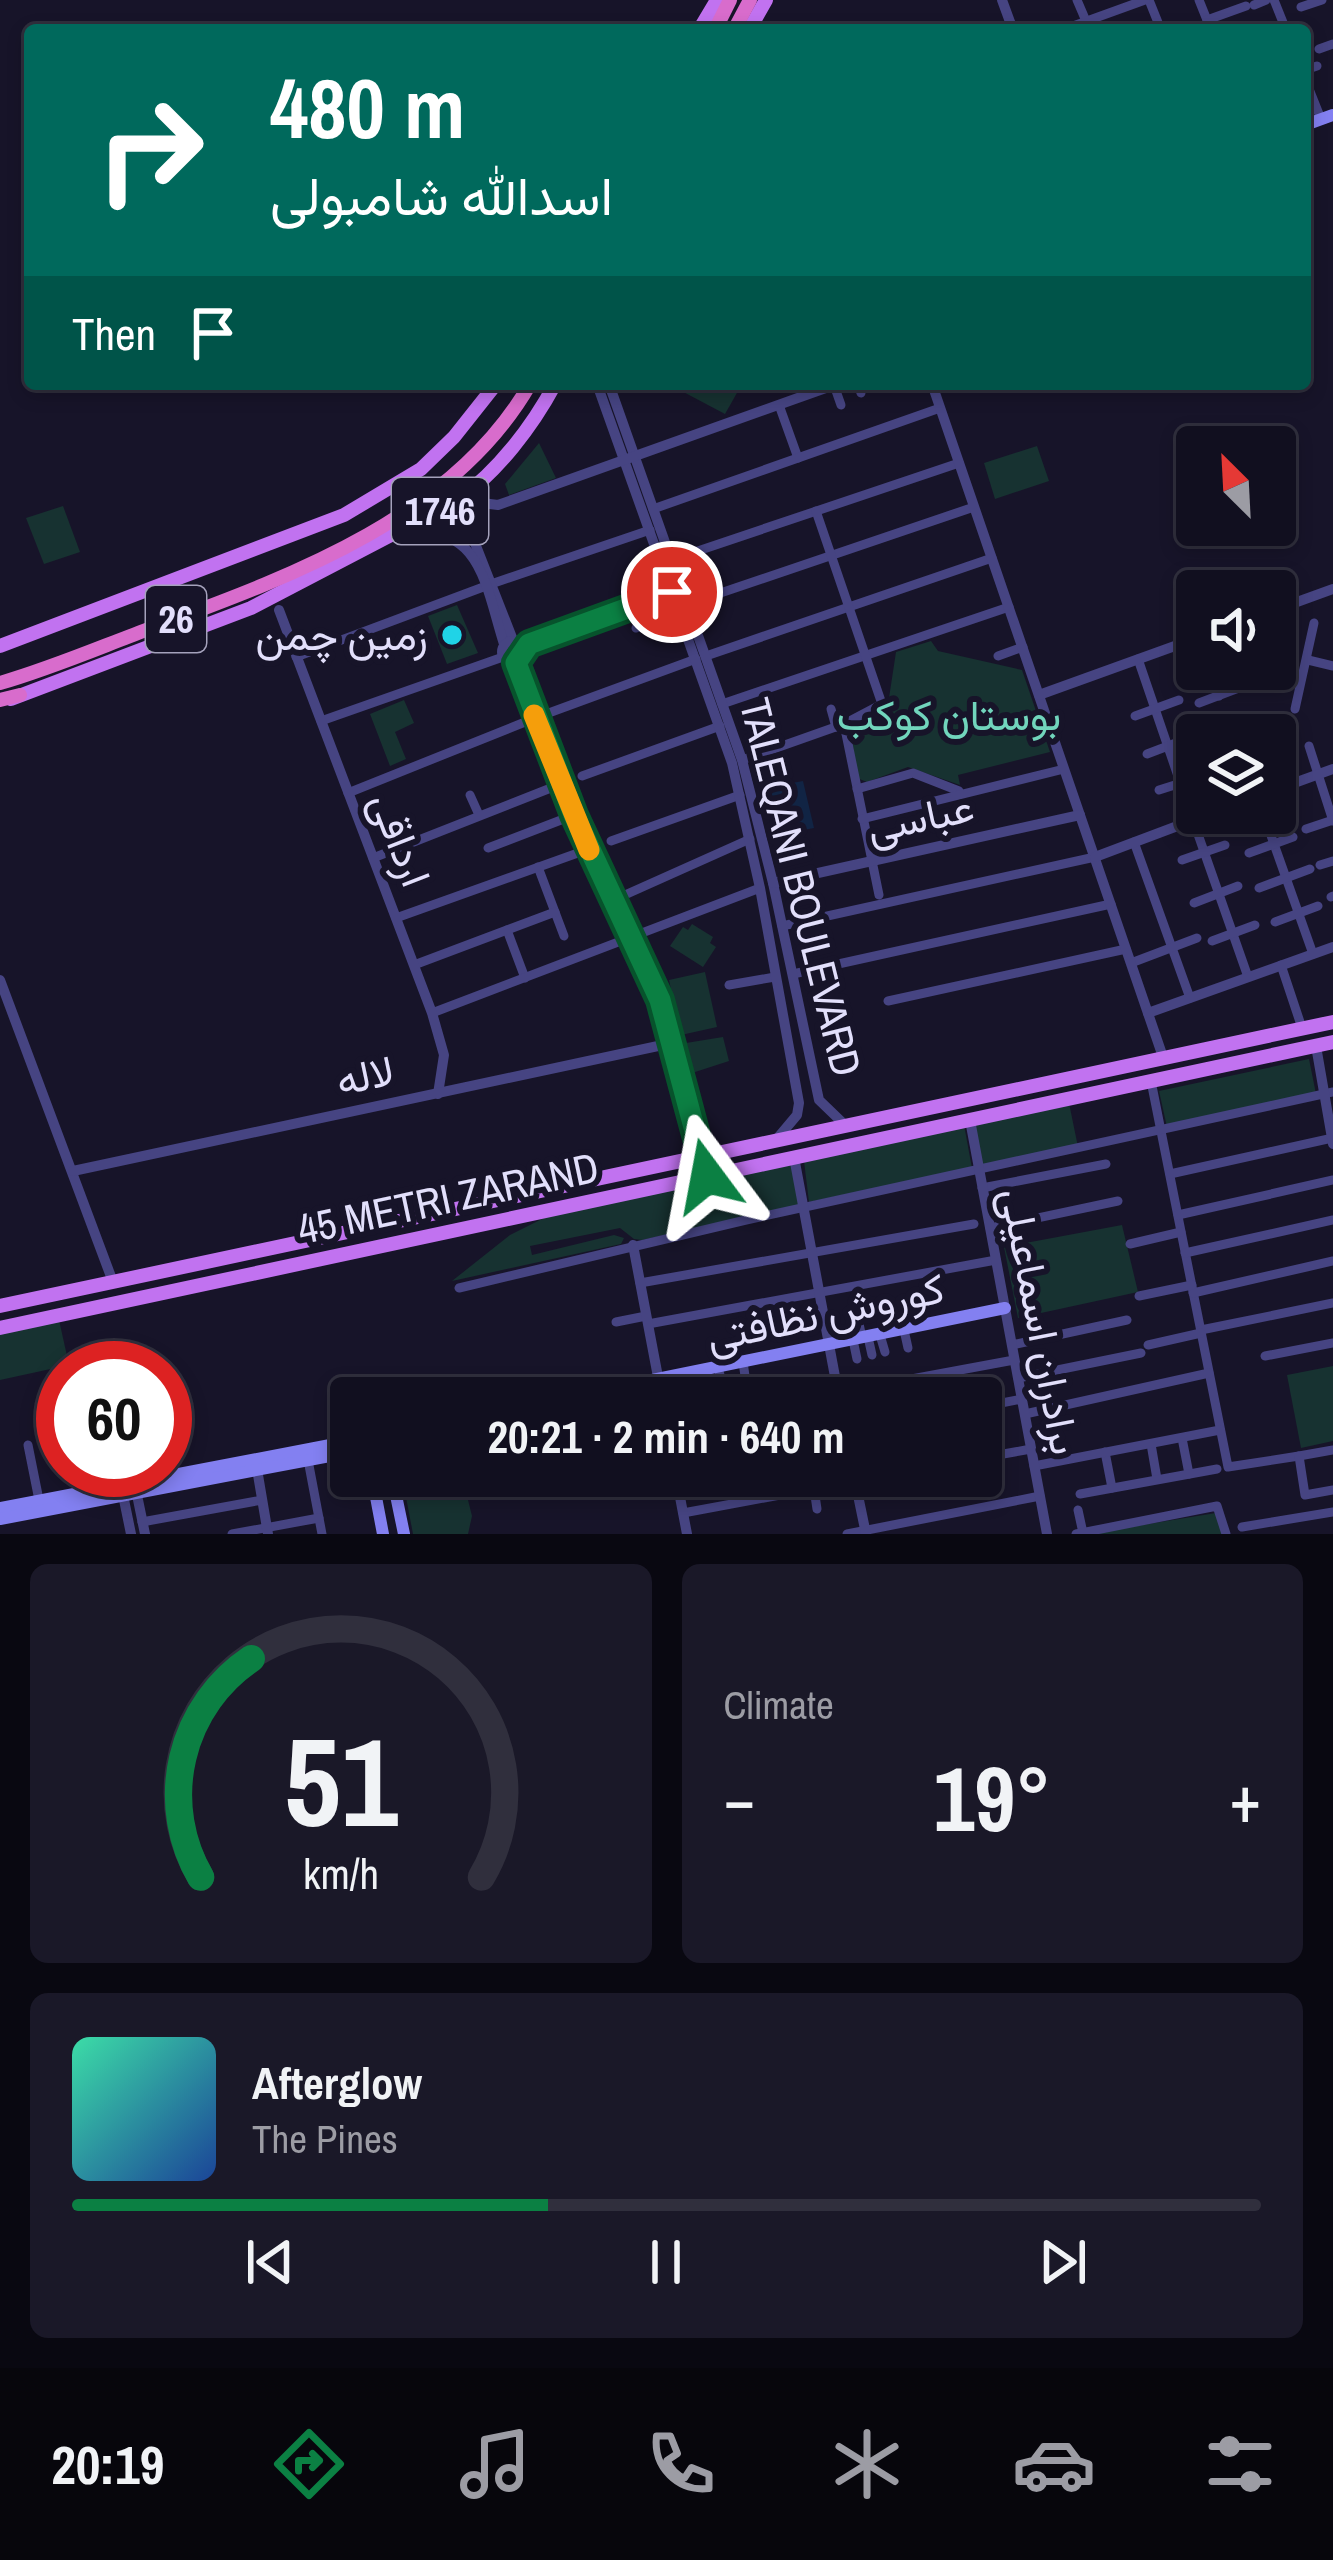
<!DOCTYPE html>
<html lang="en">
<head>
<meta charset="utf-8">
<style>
	:root { --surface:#110f1f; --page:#1a1828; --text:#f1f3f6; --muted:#9c9ca4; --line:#302f3d; --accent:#0b8043 }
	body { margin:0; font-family:"Archivo Narrow",Vazirmatn,sans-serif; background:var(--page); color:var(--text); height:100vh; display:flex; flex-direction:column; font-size:45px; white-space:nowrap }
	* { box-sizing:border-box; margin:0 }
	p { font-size:39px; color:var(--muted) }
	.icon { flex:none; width:66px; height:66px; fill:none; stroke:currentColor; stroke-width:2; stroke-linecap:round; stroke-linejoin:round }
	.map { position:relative; height:1534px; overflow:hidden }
	.details { display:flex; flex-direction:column; gap:30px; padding:30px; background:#090811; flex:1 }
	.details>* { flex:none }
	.hud { position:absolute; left:24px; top:24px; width:1287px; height:366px; border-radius:12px; box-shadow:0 6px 18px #0003,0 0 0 3px var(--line); background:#00695c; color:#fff; overflow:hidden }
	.needle { width:78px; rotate:336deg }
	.tools { position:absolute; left:1176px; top:426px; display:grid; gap:24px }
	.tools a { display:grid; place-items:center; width:120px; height:120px; border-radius:12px; background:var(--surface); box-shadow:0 6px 18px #0003,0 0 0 3px var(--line); font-size:60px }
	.speed { position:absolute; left:36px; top:1341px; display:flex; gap:24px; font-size:60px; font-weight:700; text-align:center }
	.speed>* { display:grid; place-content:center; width:156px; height:156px; border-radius:50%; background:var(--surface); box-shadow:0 6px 18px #0003,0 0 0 3px var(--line); line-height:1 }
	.speed .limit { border:18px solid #d22; background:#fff; color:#111 }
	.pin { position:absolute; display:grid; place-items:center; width:102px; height:102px; color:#fff; margin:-51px; border:6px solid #fff; border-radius:50%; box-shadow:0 3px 12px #0007 }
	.me { position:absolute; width:132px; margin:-66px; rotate:347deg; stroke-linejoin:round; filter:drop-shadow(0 0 9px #0008) }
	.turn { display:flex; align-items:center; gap:42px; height:252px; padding:0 48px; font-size:54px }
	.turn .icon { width:156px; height:156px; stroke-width:2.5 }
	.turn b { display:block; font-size:84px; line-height:102px }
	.then { display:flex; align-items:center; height:114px; padding:0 48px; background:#0003; gap:24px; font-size:45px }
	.big { font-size:90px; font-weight:700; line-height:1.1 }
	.details .tile { flex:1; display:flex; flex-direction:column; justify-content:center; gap:18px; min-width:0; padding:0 42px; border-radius:18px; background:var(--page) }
	.details .dial { align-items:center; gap:0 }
	.dial svg { height:312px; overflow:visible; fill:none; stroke:var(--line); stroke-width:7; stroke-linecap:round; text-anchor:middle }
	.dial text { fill:var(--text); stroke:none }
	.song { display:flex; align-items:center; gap:36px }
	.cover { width:144px; height:144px; border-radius:18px; background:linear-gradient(135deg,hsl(160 70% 55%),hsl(220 70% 35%)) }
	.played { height:12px; border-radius:6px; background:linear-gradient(90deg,var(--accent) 40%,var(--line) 40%) }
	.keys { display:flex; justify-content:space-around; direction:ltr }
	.heat { display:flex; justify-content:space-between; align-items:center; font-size:66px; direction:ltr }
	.details .tiles { flex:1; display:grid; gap:30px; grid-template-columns:1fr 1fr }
	.tile:last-child { grid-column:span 2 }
	.trip { position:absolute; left:330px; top:1377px; width:672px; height:120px; border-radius:12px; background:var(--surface); box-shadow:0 6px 18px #0003,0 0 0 3px var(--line); font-weight:700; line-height:120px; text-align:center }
	.tab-bar { display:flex; height:192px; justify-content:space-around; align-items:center; background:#07060c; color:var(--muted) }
	.tab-bar .icon { width:84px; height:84px }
	.tab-bar .current { color:var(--accent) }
	.tab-bar b { font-size:54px; color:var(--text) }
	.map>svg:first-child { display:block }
	.green { fill:#173231 }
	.water { fill:#112444 }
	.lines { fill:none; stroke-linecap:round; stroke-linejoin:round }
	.minor { stroke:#464482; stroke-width:9 }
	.tertiary { stroke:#464482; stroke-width:10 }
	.secondary { stroke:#8380f1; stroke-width:12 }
	.primary { stroke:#c172f0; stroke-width:14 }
	.trunk { stroke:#d86ccc; stroke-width:14 }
	.route-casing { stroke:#07532c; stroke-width:30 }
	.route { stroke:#0b8043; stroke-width:21 }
	.slow { stroke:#f59e0b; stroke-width:21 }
	.poi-dot { fill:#20d3e7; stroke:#171429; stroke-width:4.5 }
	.labels { text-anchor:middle; stroke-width:12; stroke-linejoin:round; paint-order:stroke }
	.shield { fill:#171429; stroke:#a5a2bc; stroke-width:3 }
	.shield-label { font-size:39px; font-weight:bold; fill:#e2dffb }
	.poi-label { font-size:42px; fill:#e2dffb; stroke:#171429; text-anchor:end }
	.park-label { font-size:42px; fill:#71d5bc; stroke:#171429 }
	.street-label { font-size:42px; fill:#e2dffb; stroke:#171429 }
</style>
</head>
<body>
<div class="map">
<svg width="1333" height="1534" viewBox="0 0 1333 1534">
	<rect width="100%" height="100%" fill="#171429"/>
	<g class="green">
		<path d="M 676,384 L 742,384 L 725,414 L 674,387 Z"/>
		<path d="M 539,443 L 556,478 L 509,495 L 505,484 Z"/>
		<path d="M 1037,446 L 1049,481 L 995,499 L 984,463 Z"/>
		<path d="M 63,506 L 80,552 L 44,564 L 26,518 Z"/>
		<path d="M 457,605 L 478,653 L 447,664 L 428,616 Z"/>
		<path d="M 931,641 L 938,651 L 1022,670 L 1050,752 L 958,775 L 960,785 L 908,767 L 867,782 L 857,778 L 851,730 L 887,711 L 896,652 Z"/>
		<path d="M 404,700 L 414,723 L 395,732 L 406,759 L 390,766 L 370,714 Z"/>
		<path d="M 692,924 L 713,937 L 710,943 L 716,947 L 703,967 L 670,946 L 683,927 L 688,930 Z"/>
		<path d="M 705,972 L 717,1027 L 681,1035 L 669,980 Z"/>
		<path d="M 723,1037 L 729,1061 L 689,1074 L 686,1043 Z"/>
		<path d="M 1309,1059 L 1316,1094 L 1167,1127 L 1159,1091 Z"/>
		<path d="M 1069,1103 L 1078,1147 L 982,1166 L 974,1125 Z"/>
		<path d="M 964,1125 L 972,1168 L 809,1202 L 804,1161 Z"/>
		<path d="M 787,1163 L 792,1166 L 800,1205 L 642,1240 L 634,1239 L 620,1228 L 530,1246 L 532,1255 L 614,1235 L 624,1238 L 621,1244 L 452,1281 L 510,1235 L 550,1215 Z"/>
		<path d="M 1122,1225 L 1138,1292 L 1018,1318 L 1004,1247 Z"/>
		<path d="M 59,1320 L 69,1365 L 0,1380 L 0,1333 Z"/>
		<path d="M 1333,1366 L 1333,1441 L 1301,1448 L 1287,1375 Z"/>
		<path d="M 402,1476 L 462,1476 L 472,1516 L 468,1534 L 413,1534 Z"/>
		<path d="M 1222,1512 L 1226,1534 L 1087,1534 Z"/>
	</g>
	<path class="water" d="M 803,781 L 814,828 L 782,834 L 770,787 Z"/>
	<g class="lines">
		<g class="minor">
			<path d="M 1077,0 L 1086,21"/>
			<path d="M 1149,0 L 1161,30"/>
			<path d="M 1199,0 L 1211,30"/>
			<path d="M 1274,0 L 1286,30"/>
			<path d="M 1254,5 L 1266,0"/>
			<path d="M 1301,7 L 1322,0"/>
			<path d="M 1207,20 L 1246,6"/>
			<path d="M 1062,30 L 1145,0"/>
			<path d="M 1302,30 L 1303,30"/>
			<path d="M 1319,49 L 1333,44"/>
			<path d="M 1305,70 L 1317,66"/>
			<path d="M 1305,79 L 1321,119"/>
			<path d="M 858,384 L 861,393"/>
			<path d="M 890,384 L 891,386"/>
			<path d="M 834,385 L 841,405"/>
			<path d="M 779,405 L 798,458"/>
			<path d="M 653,509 L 940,408"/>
			<path d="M 671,560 L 959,463"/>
			<path d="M 494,583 L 650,530"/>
			<path d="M 688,604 L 974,507"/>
			<path d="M 636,628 L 679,611"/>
			<path d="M 524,647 L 672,592"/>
			<path d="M 706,656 L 992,558"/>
			<path d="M 998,656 L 1023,647"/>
			<path d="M 296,657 L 486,586"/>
			<path d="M 1138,659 L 1180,782"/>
			<path d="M 1308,660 L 1333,666"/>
			<path d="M 1208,669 L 1219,696"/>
			<path d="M 1199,703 L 1273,675"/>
			<path d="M 722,704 L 1009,607"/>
			<path d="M 831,709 L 836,727"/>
			<path d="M 1295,709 L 1314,623"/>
			<path d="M 546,714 L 696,659"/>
			<path d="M 1135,716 L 1179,700"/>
			<path d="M 321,721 L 503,657"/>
			<path d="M 844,724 L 879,895"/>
			<path d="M 1258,735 L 1263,733"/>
			<path d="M 1309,746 L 1333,821"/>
			<path d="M 1147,754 L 1189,738"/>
			<path d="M 742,760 L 844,724 L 882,704 L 816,511"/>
			<path d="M 582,776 L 720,726"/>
			<path d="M 857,789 L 913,773 L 959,791"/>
			<path d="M 1159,790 L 1197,778"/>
			<path d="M 348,793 L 535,718"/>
			<path d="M 470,795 L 479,815"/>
			<path d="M 1263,813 L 1313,954"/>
			<path d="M 862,819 L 1064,769"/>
			<path d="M 1193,820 L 1248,977"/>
			<path d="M 1306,829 L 1333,820"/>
			<path d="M 611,841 L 740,795"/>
			<path d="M 1134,842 L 1190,998"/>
			<path d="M 488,848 L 574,815"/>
			<path d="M 1249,853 L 1293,837"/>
			<path d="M 373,858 L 561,784"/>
			<path d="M 1182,860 L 1225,845"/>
			<path d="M 1320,865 L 1333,861"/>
			<path d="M 538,867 L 564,936"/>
			<path d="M 1259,888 L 1310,869"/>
			<path d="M 627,894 L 750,839"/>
			<path d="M 1331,897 L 1333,896"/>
			<path d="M 1194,903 L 1238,886"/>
			<path d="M 396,918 L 589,849"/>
			<path d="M 1275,922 L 1318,906"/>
			<path d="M 782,926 L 1095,857"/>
			<path d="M 507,930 L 525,978"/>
			<path d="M 1212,941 L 1255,925"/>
			<path d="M 1131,963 L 1197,938"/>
			<path d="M 414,965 L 555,912"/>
			<path d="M 1281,965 L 1302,1028"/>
			<path d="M 793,974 L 1111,904"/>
			<path d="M 729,985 L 775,977"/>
			<path d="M 888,1001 L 1126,949"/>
			<path d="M 432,1013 L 760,888"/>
			<path d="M 1151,1081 L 1228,1467 L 1299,1456"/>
			<path d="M 1170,1174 L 1333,1138"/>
			<path d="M 982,1188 L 1106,1164"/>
			<path d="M 1178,1215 L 1333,1180"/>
			<path d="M 990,1228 L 1118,1201"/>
			<path d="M 1130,1244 L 1181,1232"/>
			<path d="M 1185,1253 L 1333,1220"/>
			<path d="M 640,1283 L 974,1224"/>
			<path d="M 459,1288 L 746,1220 L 1333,1092"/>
			<path d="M 1193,1293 L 1333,1261"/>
			<path d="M 1139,1296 L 1192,1285"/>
			<path d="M 858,1319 L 862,1338"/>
			<path d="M 616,1322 L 646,1316"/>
			<path d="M 648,1324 L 996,1260"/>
			<path d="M 904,1330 L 908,1348"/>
			<path d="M 1201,1330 L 1333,1303"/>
			<path d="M 880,1335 L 885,1352"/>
			<path d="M 868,1337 L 872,1355"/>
			<path d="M 853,1340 L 857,1359"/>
			<path d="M 735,1343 L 739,1363"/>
			<path d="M 1012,1345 L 1127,1320"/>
			<path d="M 1148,1345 L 1201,1333"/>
			<path d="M 1265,1356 L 1333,1343"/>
			<path d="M 743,1362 L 746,1383"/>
			<path d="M 718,1367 L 723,1387"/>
			<path d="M 1018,1378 L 1141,1353"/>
			<path d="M 809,1398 L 1014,1360"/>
			<path d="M 981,1407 L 1022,1399"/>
			<path d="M 1025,1414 L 1209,1373"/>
			<path d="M 1182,1438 L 1189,1474"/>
			<path d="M 1151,1444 L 1157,1479"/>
			<path d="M 28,1445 L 39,1500"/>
			<path d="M 1333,1450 L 1299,1456 L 1305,1495 L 1333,1490"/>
			<path d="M 1105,1452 L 1112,1488"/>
			<path d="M 981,1458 L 1031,1449"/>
			<path d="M 308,1460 L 322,1534"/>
			<path d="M 1034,1466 L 1220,1430"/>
			<path d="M 814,1489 L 817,1509"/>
			<path d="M 1080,1494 L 1217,1469"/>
			<path d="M 1078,1510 L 1083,1533"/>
			<path d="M 683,1513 L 883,1476"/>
			<path d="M 142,1522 L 262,1500"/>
			<path d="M 1242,1527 L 1333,1512"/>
			<path d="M 232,1534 L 319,1518"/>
			<path d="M 847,1534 L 1040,1496"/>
			<path d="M 1076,1534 L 1217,1506 L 1226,1534"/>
		</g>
		<g class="tertiary">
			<path d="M 1002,0 L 1013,30"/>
			<path d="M 597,384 L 732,763 L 760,888 L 799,1103 L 797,1115 L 776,1140"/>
			<path d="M 609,384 L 742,760 L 773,883 L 819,1100 L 846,1126"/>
			<path d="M 932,384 L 1163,1057"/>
			<path d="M 458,500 L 498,505 L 837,384"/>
			<path d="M 458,500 L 513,640"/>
			<path d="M 401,534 C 481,521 485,584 504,644"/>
			<path d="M 279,610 L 432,1013 L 444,1055 L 438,1094"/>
			<path d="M 1275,610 L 1333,589"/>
			<circle cx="513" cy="652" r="11"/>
			<path d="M 516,663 L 574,815 L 660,1001 L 702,1157"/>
			<path d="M 1039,695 L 1197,638"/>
			<path d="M 1275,790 L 1333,769"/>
			<path d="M 1095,857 L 1212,813"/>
			<path d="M 773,883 L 1080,815"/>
			<path d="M 0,980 L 113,1282"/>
			<path d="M 1148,1013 L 1333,947"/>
			<path d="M 1316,1046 L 1333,1144"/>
			<path d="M 682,1088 L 680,1096 L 693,1159"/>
			<path d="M 970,1120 L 1047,1534"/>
			<path d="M 794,1157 L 839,1398"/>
			<path d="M 73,1171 L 672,1043"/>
			<path d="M 633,1245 L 662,1398"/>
			<path d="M 257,1469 L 268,1534"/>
			<path d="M 676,1476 L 687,1534"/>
			<path d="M 854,1476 L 866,1534"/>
			<path d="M 122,1490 L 131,1534"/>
			<path d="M 136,1490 L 145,1534"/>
		</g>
		<g class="secondary">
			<path d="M 1305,125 L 1333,115"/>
			<path d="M 564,1398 L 1005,1308"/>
			<path d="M 624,1398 L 660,1392"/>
			<path d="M 372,1476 L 383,1534"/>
			<path d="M 392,1476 L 404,1534"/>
			<path d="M 0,1508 L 351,1441"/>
			<path d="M 0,1519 L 351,1452"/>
		</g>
		<g class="primary">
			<path d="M 699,30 L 717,0"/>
			<path d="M 749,30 L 766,0"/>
			<path d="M 0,646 L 344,515 L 421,469 L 454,437 L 496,384"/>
			<path d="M 11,699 L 251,608 L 458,500 C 498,471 532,427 555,384"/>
			<path d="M 0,1306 L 1333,1022"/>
			<path d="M 0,1328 L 1333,1042"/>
		</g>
		<g class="trunk">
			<path d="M 715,30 L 730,0"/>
			<path d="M 734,30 L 750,0"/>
			<path d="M 0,683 C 49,669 98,648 146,630 C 286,578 452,520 530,384"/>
			<path d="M 0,700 L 20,695"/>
		</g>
	</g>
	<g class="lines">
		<g class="route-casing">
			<path id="route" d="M 672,592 L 529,644 L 516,663 L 574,815 L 660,1000 L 707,1176"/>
		</g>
		<use href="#route" class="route"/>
		<path class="slow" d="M 534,715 L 589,850"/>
	</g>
	<circle class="poi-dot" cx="452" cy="635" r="12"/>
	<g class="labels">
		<g class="shield">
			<rect x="392" y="478" width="96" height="66" rx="9"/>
			<rect x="146" y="586" width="60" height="66" rx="9"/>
		</g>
		<g class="shield-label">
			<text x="440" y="525">1746</text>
			<text x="176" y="633">26</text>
		</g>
		<g class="poi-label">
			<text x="428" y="650">زمین چمن</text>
		</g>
		<g class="park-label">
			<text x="949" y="730">بوستان کوکب</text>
		</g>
		<g class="street-label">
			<text transform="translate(920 817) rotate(-12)" y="15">عباسی</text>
			<text transform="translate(401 839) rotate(69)" y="15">ارداقی</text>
			<text transform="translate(801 887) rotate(76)" y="15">TALEQANI BOULEVARD</text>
			<text transform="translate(365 1075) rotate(-12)" y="15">لاله</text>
			<text transform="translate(448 1198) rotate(-12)" y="15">45 METRI ZARAND</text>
			<text transform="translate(825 1312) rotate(-12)" y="15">کوروش نظافتی</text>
			<text transform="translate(1041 1321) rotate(79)" y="15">برادران اسماعیلی</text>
		</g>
	</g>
</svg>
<div class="tools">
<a><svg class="needle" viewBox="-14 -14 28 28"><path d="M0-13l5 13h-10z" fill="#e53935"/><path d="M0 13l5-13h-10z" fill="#9c9ca4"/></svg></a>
<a><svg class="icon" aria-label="sound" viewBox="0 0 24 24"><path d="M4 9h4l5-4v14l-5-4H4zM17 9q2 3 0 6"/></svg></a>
<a><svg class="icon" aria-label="layers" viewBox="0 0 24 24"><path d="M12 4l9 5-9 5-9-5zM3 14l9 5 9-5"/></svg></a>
</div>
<div class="speed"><div class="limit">60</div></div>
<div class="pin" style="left:672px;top:592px;background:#d93025"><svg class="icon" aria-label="arrive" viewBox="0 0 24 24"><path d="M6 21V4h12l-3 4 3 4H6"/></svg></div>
<svg class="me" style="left:707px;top:1176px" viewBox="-20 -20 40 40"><path d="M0-17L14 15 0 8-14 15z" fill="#0b8043" stroke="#fff" stroke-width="4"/></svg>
<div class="trip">20:21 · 2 min · 640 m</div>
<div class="hud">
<div class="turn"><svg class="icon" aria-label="right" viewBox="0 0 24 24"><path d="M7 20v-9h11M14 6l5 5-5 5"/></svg><div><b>480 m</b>اسدالله شامبولی</div></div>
<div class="then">Then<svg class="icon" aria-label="arrive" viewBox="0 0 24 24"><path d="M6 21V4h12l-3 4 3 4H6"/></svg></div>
</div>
</div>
<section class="details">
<div class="tiles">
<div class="tile dial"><svg viewBox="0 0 100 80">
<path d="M14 69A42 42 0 1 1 86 69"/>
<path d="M14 69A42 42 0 0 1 27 13" stroke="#0b8043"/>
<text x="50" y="56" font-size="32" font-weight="700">51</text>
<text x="50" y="72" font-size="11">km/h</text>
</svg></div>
<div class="tile"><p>Climate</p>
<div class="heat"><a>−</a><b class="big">19°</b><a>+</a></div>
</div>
<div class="tile">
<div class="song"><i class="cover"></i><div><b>Afterglow</b><p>The Pines</p></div></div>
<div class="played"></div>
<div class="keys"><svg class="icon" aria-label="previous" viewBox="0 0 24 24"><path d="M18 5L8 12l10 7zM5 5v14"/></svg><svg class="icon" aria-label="pause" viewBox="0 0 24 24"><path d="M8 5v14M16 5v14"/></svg><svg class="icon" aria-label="next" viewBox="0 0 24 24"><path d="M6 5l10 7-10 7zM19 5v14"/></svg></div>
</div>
</div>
</section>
<nav class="tab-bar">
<b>20:19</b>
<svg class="icon current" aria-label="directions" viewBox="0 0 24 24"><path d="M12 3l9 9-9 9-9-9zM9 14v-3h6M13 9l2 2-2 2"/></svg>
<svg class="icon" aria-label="music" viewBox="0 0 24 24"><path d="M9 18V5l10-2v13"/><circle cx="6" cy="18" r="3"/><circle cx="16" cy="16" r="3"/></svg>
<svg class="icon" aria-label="phone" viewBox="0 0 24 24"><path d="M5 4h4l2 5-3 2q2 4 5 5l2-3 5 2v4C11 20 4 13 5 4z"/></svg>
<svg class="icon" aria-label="climate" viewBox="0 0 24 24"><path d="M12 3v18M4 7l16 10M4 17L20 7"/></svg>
<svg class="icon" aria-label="car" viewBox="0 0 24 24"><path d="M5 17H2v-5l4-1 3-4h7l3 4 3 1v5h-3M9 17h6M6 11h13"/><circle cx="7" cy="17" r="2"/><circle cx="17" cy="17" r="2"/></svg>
<svg class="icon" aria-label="filters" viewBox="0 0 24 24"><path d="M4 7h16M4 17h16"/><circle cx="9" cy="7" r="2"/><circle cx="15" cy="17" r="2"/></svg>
</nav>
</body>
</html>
